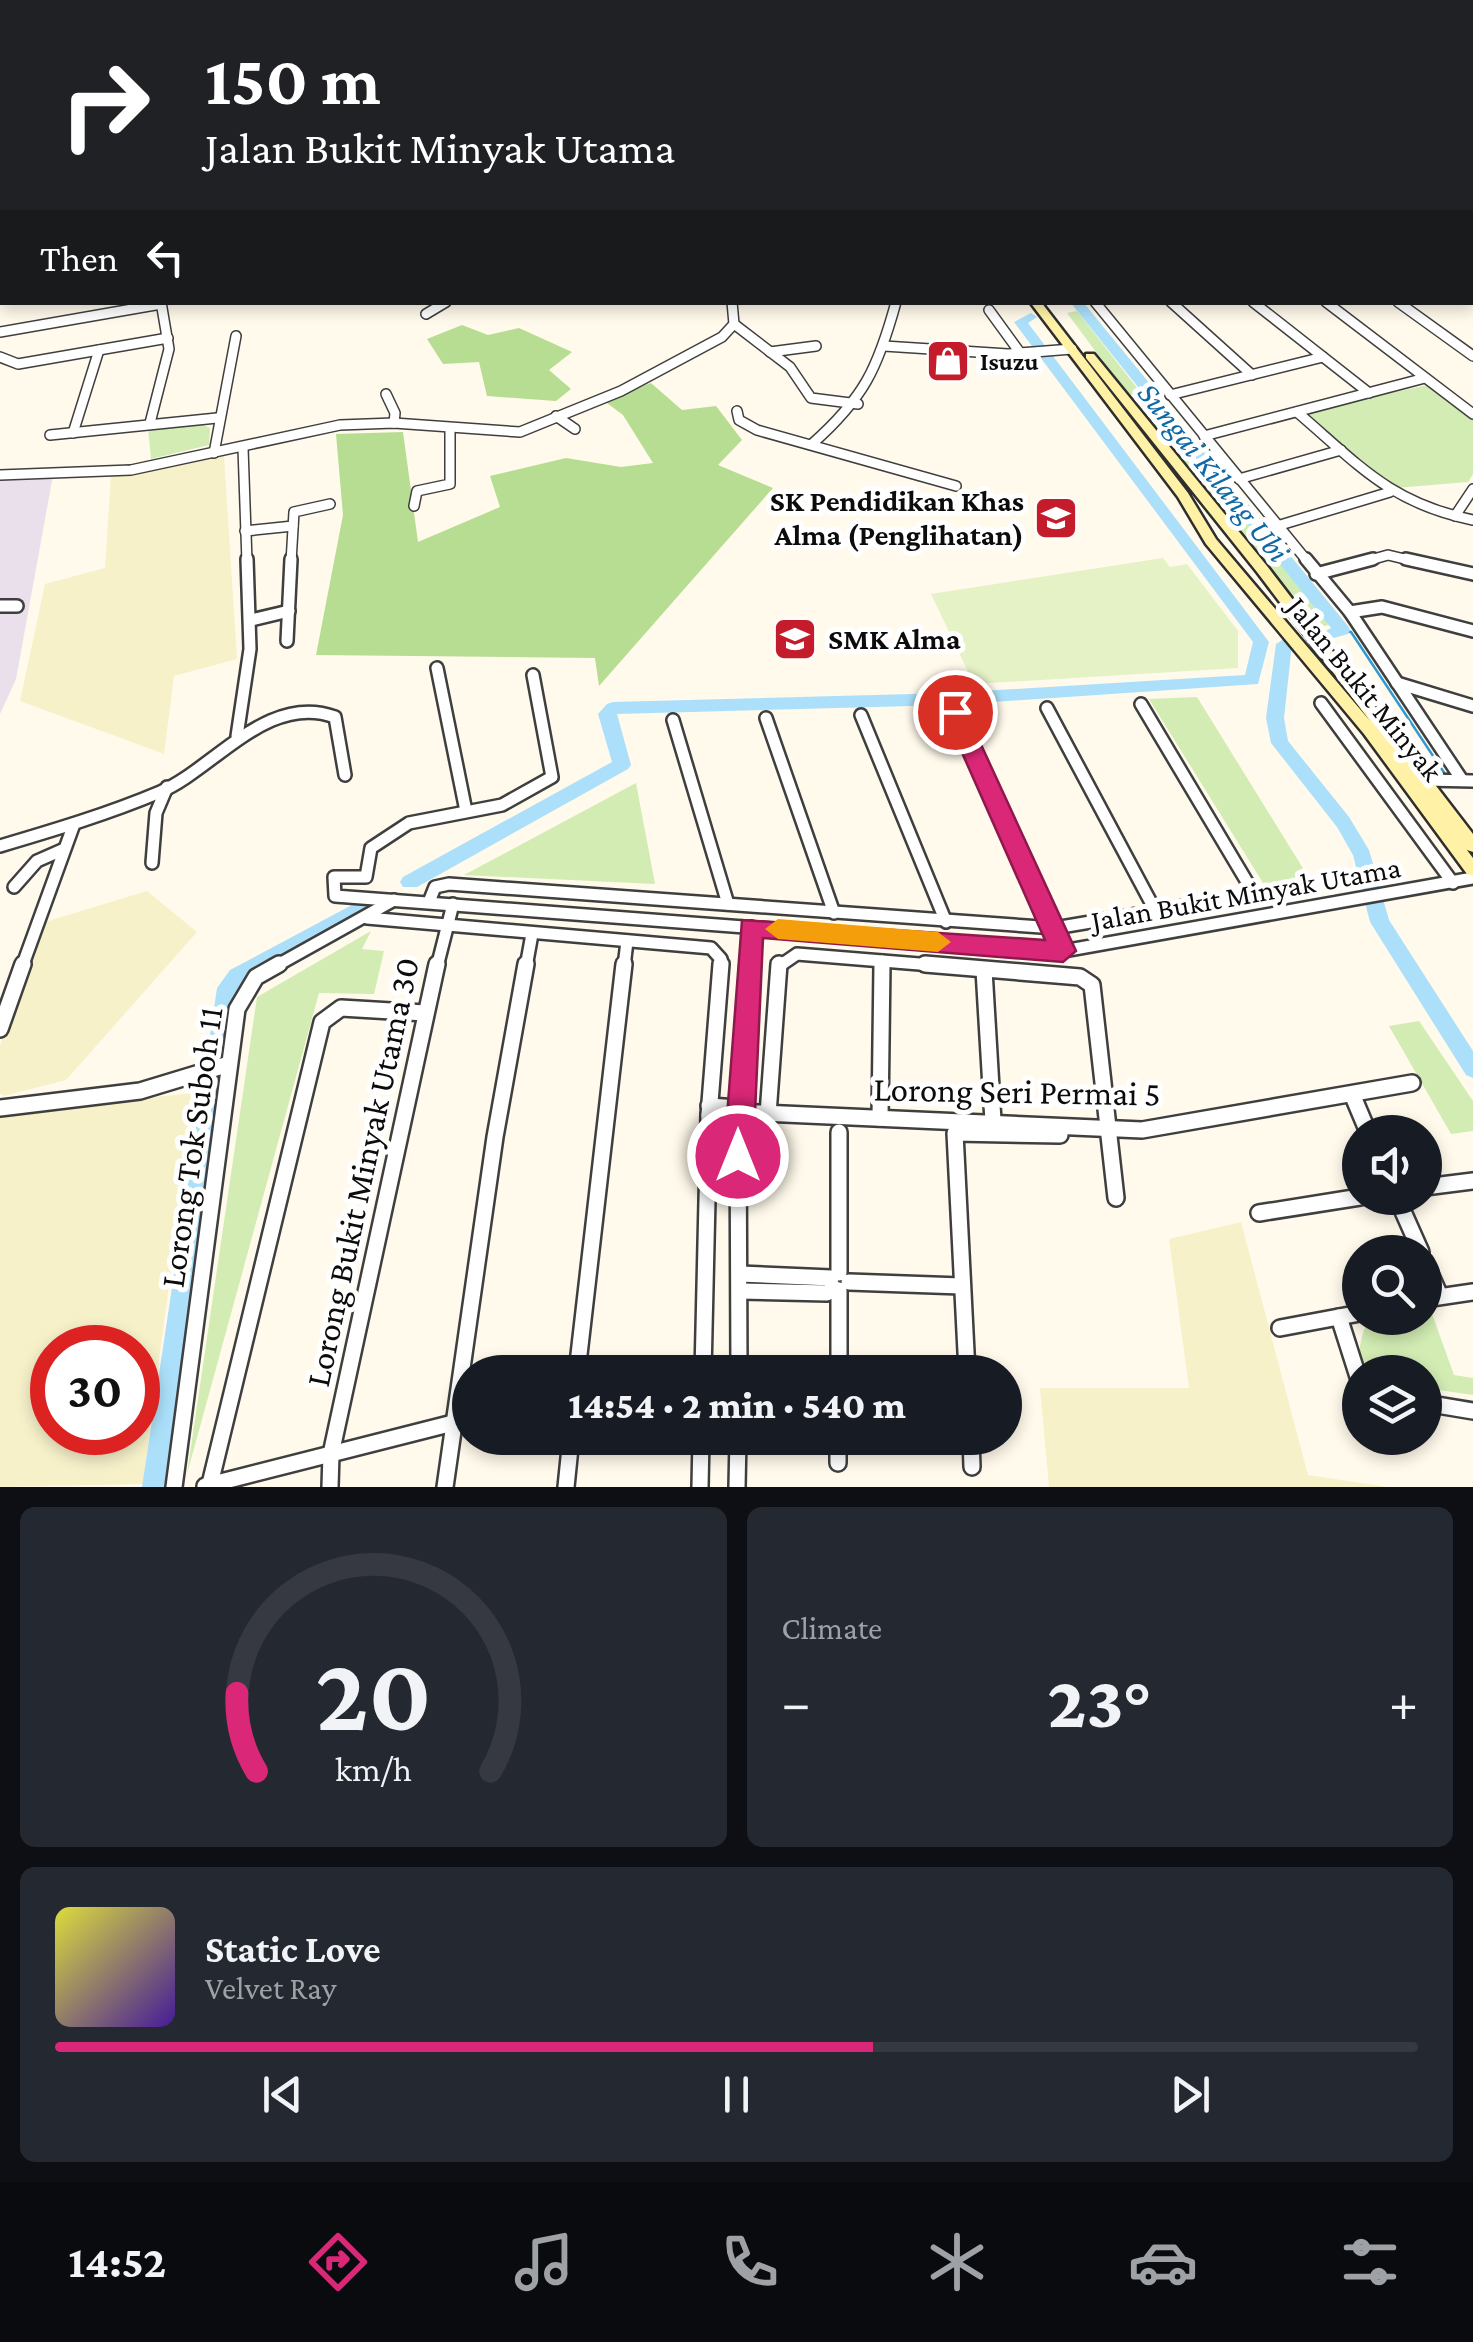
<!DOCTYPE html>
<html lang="en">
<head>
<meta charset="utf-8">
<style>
	:root { --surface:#171b24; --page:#242831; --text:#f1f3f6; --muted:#9ea1a6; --line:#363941; --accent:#db2777 }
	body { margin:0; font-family:"Crimson Pro",serif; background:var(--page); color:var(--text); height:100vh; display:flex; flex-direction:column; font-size:38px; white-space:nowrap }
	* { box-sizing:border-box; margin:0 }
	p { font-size:32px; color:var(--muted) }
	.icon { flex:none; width:55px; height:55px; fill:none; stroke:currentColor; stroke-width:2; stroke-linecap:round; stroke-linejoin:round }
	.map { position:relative; height:1487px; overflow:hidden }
	.sheet { display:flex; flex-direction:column; gap:20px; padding:20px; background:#0d0f14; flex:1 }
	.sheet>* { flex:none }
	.hud { position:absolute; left:0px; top:0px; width:1475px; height:305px; box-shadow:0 5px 15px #0003; background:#202124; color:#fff; overflow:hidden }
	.controls { position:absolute; left:1342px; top:1115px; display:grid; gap:20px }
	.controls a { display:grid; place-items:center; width:100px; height:100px; border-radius:50%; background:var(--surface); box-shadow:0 5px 15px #0003; font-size:50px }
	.speed { position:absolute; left:30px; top:1325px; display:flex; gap:20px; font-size:50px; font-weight:700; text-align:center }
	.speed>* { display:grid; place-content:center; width:130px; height:130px; border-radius:50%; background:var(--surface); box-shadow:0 5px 15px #0003; line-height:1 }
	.speed .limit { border:15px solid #d22; background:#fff; color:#111 }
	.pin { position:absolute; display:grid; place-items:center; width:85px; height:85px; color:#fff; margin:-42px; border:5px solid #fff; border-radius:50%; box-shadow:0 2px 10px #0007 }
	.me { position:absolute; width:110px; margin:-55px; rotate:0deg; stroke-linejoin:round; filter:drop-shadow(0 0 8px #0008) }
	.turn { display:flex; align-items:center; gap:35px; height:210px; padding:0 40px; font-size:45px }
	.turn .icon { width:130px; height:130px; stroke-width:2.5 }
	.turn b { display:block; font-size:70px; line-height:85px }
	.then { display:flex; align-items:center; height:95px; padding:0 40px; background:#0003; gap:20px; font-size:38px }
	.big { font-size:75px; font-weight:800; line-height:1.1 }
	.sheet .tile { flex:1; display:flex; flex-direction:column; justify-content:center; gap:15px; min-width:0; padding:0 35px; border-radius:15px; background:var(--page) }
	.sheet .dial { align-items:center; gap:0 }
	.dial svg { height:260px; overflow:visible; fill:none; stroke:var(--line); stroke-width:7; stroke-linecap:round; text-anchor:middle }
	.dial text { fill:var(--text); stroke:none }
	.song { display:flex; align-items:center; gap:30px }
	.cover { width:120px; height:120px; border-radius:15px; background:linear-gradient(135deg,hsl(60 70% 55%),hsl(260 70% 35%)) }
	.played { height:10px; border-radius:5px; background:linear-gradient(90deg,var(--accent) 60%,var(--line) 60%) }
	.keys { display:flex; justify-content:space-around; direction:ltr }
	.heat { display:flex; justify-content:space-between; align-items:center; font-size:55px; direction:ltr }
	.sheet .tiles { flex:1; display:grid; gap:20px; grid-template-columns:1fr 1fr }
	.tile:last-child { grid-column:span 2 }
	.trip { position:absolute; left:452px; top:1355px; width:570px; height:100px; border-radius:50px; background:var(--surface); box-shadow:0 5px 15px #0003; font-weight:800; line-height:100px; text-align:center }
	.tabs { display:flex; height:160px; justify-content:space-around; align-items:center; background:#090b0e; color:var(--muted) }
	.tabs .icon { width:70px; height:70px }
	.tabs .current { color:var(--accent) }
	.tabs b { font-size:45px; color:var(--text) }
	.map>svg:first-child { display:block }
	.industrial { fill:#eae0ec }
	.farmland { fill:#f7f1ca; fill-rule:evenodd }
	.green { fill:#d2ecb3 }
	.forest { fill:#b6dd91 }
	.pitch { fill:#e4f2c5 }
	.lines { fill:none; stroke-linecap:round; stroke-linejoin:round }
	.stream { stroke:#2f9ad6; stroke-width:2.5 }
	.river { fill:#ace0fa; fill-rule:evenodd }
	.minor-far3-casing { stroke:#3f3f3f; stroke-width:9 }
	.minor-far2-casing { stroke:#3f3f3f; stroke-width:12 }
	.minor-far1-casing { stroke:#3f3f3f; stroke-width:16 }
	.minor-casing { stroke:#3f3f3f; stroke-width:20 }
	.tertiary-casing { stroke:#3f3f3f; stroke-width:5 }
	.secondary-casing { stroke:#2e2e2e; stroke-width:5 }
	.trunk-casing { stroke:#1d1d1d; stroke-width:25 }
	.minor-far3 { stroke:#fff; stroke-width:6 }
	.minor-far2 { stroke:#fff; stroke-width:9 }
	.minor-far1 { stroke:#fff; stroke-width:11 }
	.minor { stroke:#fff; stroke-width:15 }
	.tertiary { fill:#fff; fill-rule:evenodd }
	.secondary { fill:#fff2a6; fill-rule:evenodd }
	.trunk { stroke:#feb453; stroke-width:20 }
	.route { fill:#db2777; stroke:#8e194d; stroke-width:2.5 }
	.slow { fill:#f59e0b }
	.labels { text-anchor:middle; stroke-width:10; stroke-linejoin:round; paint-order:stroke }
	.far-poi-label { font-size:25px; font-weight:bold; fill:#0c0c0c; stroke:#fff; text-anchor:start }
	.poi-label { font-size:30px; font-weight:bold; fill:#0c0c0c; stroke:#fff; text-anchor:end }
	.street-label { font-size:30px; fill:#0c0c0c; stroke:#fff }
	.water-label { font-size:32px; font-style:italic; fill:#0e69a5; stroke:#fff }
	.near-street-label { font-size:35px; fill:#0c0c0c; stroke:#fff }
</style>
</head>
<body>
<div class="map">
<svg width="1473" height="1487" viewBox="0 0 1473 1487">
	<rect width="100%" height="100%" fill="#fffaeb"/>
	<path class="industrial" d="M 53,475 L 16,679 L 0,714 L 0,477 Z"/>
	<g class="farmland">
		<path d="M 224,456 L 237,659 L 174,676 L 164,754 L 20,701 L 45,584 L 105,568 L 111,475 Z"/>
		<path d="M 147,891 L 197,932 L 66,1080 L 4,1096 L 0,1093 L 0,1045 L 45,922 Z"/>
		<path d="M 194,1093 L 143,1484 L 0,1487 L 0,1113 ZM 52,1348 L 138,1348 L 138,1432 L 52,1432 Z"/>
		<path d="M 1241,1222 L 1308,1475 L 1388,1487 L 1049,1487 L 1040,1388 L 1189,1388 L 1169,1239 Z"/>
	</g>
	<g class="green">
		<path d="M 1077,311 L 1141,393 L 1128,395 L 1067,313 Z"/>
		<path d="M 1428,385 L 1473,420 L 1473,474 L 1468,482 L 1395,488 L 1308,415 L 1318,408 Z"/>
		<path d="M 1160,417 L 1312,603 L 1332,624 L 1320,627 L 1146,420 Z"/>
		<path d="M 203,425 L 210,428 L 209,445 L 151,459 L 148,428 Z"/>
		<path d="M 1197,697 L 1317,891 L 1273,899 L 1149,699 Z"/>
		<path d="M 636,783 L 655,884 L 464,875 Z"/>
		<path d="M 371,931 L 362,949 L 384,951 L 374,994 L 319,993 L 187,1474 L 257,997 Z"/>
		<path d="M 1419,1021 L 1473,1101 L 1473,1131 L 1451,1134 L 1389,1026 Z"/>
		<path d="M 1432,1314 L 1454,1375 L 1473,1378 L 1473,1395 L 1425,1388 L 1425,1372 C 1387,1372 1344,1379 1366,1325 Z"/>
	</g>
	<g class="forest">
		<path d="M 462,325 L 488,335 L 519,328 L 572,352 L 549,370 L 571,389 L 556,401 L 487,396 L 479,362 L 443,364 L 427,339 Z"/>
		<path d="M 651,383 L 682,410 L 716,406 L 742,440 L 718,465 L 773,488 L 599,686 L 595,658 L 316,655 L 343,515 L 336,434 L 403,432 L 418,542 L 500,507 L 490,476 L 566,458 L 621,467 L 653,463 L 623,415 L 603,400 Z"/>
	</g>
	<path class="pitch" d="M 1163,558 L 1170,567 L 1187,564 L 1238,631 L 1238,668 L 974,684 L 931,594 Z"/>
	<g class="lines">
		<path class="stream" d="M 1342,630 L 1351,632 L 1445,774"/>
		<g class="river">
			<path d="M 25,0 L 35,0 L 37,2 L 27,2 Z"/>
			<path d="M 1070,302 L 1083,302 L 1348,626 L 1350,630 L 1348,634 L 1327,640 L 1321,639 L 1319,635 L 1331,628 Z"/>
			<path d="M 1031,313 L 1037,317 L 1028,323 L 1269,642 L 1258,684 L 949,705 L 617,714 L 631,765 L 628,769 L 417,887 L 403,887 L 400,882 L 403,877 L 612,762 L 598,714 L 607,704 L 613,702 L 949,693 L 1245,675 L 1253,642 L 1014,322 Z"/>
			<path d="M 1284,639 L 1292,644 L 1284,718 L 1288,741 L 1349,817 L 1369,850 L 1389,920 L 1473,1051 L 1473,1078 L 1466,1075 L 1370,922 L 1353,855 L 1337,827 L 1271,743 L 1266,718 L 1276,644 Z"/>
			<path d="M 365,898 L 372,901 L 375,906 L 372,911 L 244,982 L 237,991 L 168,1487 L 142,1487 L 217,988 L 230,970 Z"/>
		</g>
		<g class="minor-far3-casing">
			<path id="minor-far3" d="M 482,2 L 494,0"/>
		</g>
		<g class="minor-far2-casing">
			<g id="minor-far2">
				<path d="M 1095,302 L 1308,562"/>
				<path d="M 1171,302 L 1252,375"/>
				<path d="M 1253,302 L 1369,393"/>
				<path d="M 1326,302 L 1473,414"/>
				<path d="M 1398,302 L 1473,356"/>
				<path d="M 989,310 L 1021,354"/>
				<path d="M 426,314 L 446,302"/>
				<path d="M 734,324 L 790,367 L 811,398 L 858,404"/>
				<path d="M 0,332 L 161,304"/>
				<path d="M 884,346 L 1008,354 L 1072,349"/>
				<path d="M 770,352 L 816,346"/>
				<path d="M 0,357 L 18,364 L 168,338"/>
				<path d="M 386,394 L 395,413 L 394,423"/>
				<path d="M 1170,395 L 1323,357"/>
				<path d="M 737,411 L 739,420 L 757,430 L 956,486"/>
				<path d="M 1297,412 C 1359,465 1390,503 1473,520"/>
				<path d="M 556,416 L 575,429"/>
				<path d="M 150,423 L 169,349 L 161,302"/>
				<path d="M 73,433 L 99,350"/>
				<path d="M 50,435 L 217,418"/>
				<path d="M 1204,436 L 1425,378"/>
				<path d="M 812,444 C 864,398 878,368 896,302"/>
				<path d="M 243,448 L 247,562"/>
				<path d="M 214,453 L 236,336"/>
				<path d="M 0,475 L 131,470 L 340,425 L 394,423 L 520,432 L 621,391 L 722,337 L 734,324 L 732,302"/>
				<path d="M 1239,479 L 1341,450"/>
				<path d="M 414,506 L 417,491 L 450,484 L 450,428"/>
				<path d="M 1455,516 L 1473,489"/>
				<path d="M 1277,526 L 1390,492"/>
				<path d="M 245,531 L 293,526"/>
				<path d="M 291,562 L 294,512 L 330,504"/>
				<path d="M 1363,562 L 1388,555 L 1417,562"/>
			</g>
		</g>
		<g class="minor-far1-casing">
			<g id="minor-far1">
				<path d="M 1306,559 L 1350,612 L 1462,780"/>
				<path d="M 1406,559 L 1473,574"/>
				<path d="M 1316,574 L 1373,559"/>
				<path d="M 0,606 L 17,606"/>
				<path d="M 1350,612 L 1382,607 L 1473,631"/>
				<path d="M 251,620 L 289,611"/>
				<path d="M 287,641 L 291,559"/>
				<path d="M 437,668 L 466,811"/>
				<path d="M 533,675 L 552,777 L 502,805 L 409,823 L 371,848 L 366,877 L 334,877 L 335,896 L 1063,951 L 1473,878"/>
				<path d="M 1397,683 L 1473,706"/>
				<path d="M 1321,703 L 1453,883"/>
				<path d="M 1047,708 L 1156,912"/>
				<path d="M 955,712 L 1063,951"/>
				<path d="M 861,715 L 946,922"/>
				<path d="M 766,718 L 834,913"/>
				<path d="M 673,720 L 728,904"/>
				<path d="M 237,736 L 250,649 L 247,559"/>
				<path d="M 1425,780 L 1473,781"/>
				<path d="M 0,846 C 54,830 108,814 160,792 C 214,769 268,692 335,717 L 345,775"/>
				<path d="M 152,863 L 156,813 L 167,787"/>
				<path d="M 14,887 L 37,861 L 62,850"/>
				<path d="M 429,902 L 435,887 L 449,884 L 1055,928 L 1244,896 L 1250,887 L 1141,704"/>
				<path d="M 367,918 L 711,948 L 721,959 L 720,967"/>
				<path d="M 22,967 L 74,824"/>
				<path d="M 274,967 L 394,900"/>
				<path d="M 437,967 L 453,904"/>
				<path d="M 526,967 L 532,934"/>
				<path d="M 624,967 L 627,941"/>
				<path d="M 748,967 L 751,927"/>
				<path d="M 778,967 L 797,954 L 956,967"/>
				<path d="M 882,967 L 882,961"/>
			</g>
		</g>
		<g class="minor-casing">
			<g id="minor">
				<path d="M 925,964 L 1080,977 L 1092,985 L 1116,1198"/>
				<path d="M 984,970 L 993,1121"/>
				<path d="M 0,1029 L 23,964"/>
				<path d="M 1352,1094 L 1368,1132"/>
				<path d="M 709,1106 L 738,1108"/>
				<path d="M 0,1108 L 140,1091 L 229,1064"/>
				<path d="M 738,1112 L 1142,1130 L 1412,1083"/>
				<path d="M 768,1114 L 779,964"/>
				<path d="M 709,1115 L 738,1116"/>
				<path d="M 880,1118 L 882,964"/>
				<path d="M 839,1132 L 839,1273"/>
				<path d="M 1425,1187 L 1473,1181"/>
				<path d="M 1397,1198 L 1421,1252"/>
				<path d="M 1259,1213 L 1360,1197"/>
				<path d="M 1425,1262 L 1440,1296"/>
				<path d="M 740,1274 L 831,1278"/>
				<path d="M 849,1282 L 961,1286"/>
				<path d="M 839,1290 L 839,1372"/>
				<path d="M 740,1291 L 827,1293 L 834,1288"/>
				<path d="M 1425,1299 L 1473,1292"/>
				<path d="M 1339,1317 L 1360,1383"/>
				<path d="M 1280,1328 L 1360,1313"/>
				<path d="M 577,1372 L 624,964"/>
				<path d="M 703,1372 L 709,1115 L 721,964"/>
				<path d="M 739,1372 L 738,1112 L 748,964"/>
				<path d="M 967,1372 L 955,1133 L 1060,1135"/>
				<path d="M 1425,1403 L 1473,1411"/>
				<path d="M 838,1438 L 838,1463"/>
				<path d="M 971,1438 L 972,1467"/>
				<path d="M 210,1484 L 322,1022 L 341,1008 L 425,1013"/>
				<path d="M 205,1486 L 453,1423"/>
				<path d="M 174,1487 L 237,1009 L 256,977 L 279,964"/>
				<path d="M 330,1487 L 331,1454 L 437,964"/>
				<path d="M 445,1487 L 495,1137 L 526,964"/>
				<path d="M 566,1487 L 571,1438"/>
				<path d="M 700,1487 L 701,1438"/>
				<path d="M 737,1487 L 738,1438"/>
			</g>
		</g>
		<g class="tertiary-casing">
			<rect id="tertiary" x="1472" y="287" width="1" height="6"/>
		</g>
		<g class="secondary-casing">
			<g id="secondary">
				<path d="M 0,136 L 2,137 L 2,143 L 0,142 Z"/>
				<rect x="1472" y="225" width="1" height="6"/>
				<path d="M 1030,302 L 1041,302 L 1188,493 L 1216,539 L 1370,721 L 1257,572 L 1086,358 L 1086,354 L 1094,354 L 1267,566 L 1473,834 L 1473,852 L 1467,850 L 1442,817 L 1473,858 L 1473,876 L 1467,874 L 1364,734 L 1206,544 L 1178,497 Z"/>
			</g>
		</g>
		<g class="trunk-casing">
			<g id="trunk">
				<path d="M 242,2 L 249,0"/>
				<path d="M 0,77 L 2,76"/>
			</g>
		</g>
		<use href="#minor-far3" class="minor-far3"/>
		<use href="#minor-far2" class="minor-far2"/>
		<use href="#minor-far1" class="minor-far1"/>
		<use href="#minor" class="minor"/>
		<use href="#tertiary" class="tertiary"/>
		<use href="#secondary" class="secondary"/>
		<use href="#trunk" class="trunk"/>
	</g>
	<path class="route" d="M 955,704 L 966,712 L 1076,951 L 1063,962 L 763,938 L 753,1156 L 749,1164 L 738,1168 L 728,1164 L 724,1156 L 742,920 L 1045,940 L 944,712 Z"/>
	<path class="slow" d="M 778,919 L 938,932 L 951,942 L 938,952 L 778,939 L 765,929 Z"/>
	<defs>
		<g id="shop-square" transform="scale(2.25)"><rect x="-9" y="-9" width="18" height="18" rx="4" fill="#c51c2b" stroke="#fff"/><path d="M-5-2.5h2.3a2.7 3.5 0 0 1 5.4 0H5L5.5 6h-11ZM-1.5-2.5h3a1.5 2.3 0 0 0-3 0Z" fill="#fff"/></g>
		<g id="school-square" transform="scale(2.25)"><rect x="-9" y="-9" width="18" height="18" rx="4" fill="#c51c2b" stroke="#fff"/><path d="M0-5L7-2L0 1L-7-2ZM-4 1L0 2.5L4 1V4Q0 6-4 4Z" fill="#fff"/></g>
	</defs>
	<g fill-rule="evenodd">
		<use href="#shop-square" x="948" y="361"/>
		<use href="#school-square" x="1056" y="518"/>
		<use href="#school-square" x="795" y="639"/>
	</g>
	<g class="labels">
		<g class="far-poi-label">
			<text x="980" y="370">Isuzu</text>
		</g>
		<g class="poi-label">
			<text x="1024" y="511">SK Pendidikan Khas<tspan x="1024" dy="34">Alma (Penglihatan)</tspan></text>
			<text x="828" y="649" text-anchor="start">SMK Alma</text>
		</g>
		<g class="street-label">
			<text transform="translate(1365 689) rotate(51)" y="10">Jalan Bukit Minyak</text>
			<text transform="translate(1246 894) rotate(-10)" y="10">Jalan Bukit Minyak Utama</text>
		</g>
		<g class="water-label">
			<text transform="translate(1214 472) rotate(51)" y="11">Sungai Kilang Ubi</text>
		</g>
		<g class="near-street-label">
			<text transform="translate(1017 1091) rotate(1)" y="12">Lorong Seri Permai 5</text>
			<text transform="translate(191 1147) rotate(-82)" y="12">Lorong Tok Suboh 11</text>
			<text transform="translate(362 1172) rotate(-78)" y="12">Lorong Bukit Minyak Utama 30</text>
		</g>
	</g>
</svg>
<div class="controls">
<a><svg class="icon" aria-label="sound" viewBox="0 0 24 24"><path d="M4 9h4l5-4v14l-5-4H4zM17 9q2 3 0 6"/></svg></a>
<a><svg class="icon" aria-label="search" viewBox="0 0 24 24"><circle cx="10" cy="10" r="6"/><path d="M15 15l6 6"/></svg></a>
<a><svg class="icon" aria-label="layers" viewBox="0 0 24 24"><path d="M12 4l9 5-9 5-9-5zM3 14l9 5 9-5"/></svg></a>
</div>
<div class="speed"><div class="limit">30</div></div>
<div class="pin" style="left:955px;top:712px;background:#d93025"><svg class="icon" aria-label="arrive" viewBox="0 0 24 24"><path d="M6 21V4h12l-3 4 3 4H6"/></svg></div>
<svg class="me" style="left:738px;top:1156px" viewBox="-20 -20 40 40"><circle r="17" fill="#db2777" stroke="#fff" stroke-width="3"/><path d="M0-11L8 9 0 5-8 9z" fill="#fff"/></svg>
<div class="trip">14:54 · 2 min · 540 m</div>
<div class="hud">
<div class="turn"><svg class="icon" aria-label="right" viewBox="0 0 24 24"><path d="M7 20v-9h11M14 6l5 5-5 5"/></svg><div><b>150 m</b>Jalan Bukit Minyak Utama</div></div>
<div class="then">Then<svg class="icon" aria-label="left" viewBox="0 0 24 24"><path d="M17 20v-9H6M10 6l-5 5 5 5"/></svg></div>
</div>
</div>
<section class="sheet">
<div class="tiles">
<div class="tile dial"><svg viewBox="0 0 100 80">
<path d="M14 69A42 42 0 1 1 86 69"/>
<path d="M14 69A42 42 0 0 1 8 45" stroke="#db2777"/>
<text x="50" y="56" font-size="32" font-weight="700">20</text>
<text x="50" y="72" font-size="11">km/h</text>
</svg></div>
<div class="tile"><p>Climate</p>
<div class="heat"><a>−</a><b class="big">23°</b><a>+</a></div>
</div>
<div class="tile">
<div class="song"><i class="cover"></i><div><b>Static Love</b><p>Velvet Ray</p></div></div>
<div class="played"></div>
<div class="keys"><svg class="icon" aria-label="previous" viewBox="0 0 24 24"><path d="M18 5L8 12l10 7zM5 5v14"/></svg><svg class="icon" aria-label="pause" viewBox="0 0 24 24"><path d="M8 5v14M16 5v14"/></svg><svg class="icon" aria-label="next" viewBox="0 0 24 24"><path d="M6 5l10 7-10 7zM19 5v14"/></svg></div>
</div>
</div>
</section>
<nav class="tabs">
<b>14:52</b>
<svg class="icon current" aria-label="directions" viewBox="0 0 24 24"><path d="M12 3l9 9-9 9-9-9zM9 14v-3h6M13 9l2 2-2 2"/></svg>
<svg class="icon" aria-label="music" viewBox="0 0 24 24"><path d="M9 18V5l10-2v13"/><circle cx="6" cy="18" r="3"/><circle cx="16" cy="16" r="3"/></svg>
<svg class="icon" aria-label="phone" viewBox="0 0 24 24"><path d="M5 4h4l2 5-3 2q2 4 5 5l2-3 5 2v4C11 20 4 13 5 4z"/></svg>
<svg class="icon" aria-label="climate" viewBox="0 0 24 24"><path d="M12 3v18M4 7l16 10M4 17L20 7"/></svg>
<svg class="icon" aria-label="car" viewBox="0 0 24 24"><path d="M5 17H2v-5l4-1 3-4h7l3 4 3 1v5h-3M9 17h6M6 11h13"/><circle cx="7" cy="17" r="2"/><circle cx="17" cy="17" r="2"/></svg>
<svg class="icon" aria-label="filters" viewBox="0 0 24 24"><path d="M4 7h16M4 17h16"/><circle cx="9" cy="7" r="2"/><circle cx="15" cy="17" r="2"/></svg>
</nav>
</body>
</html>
